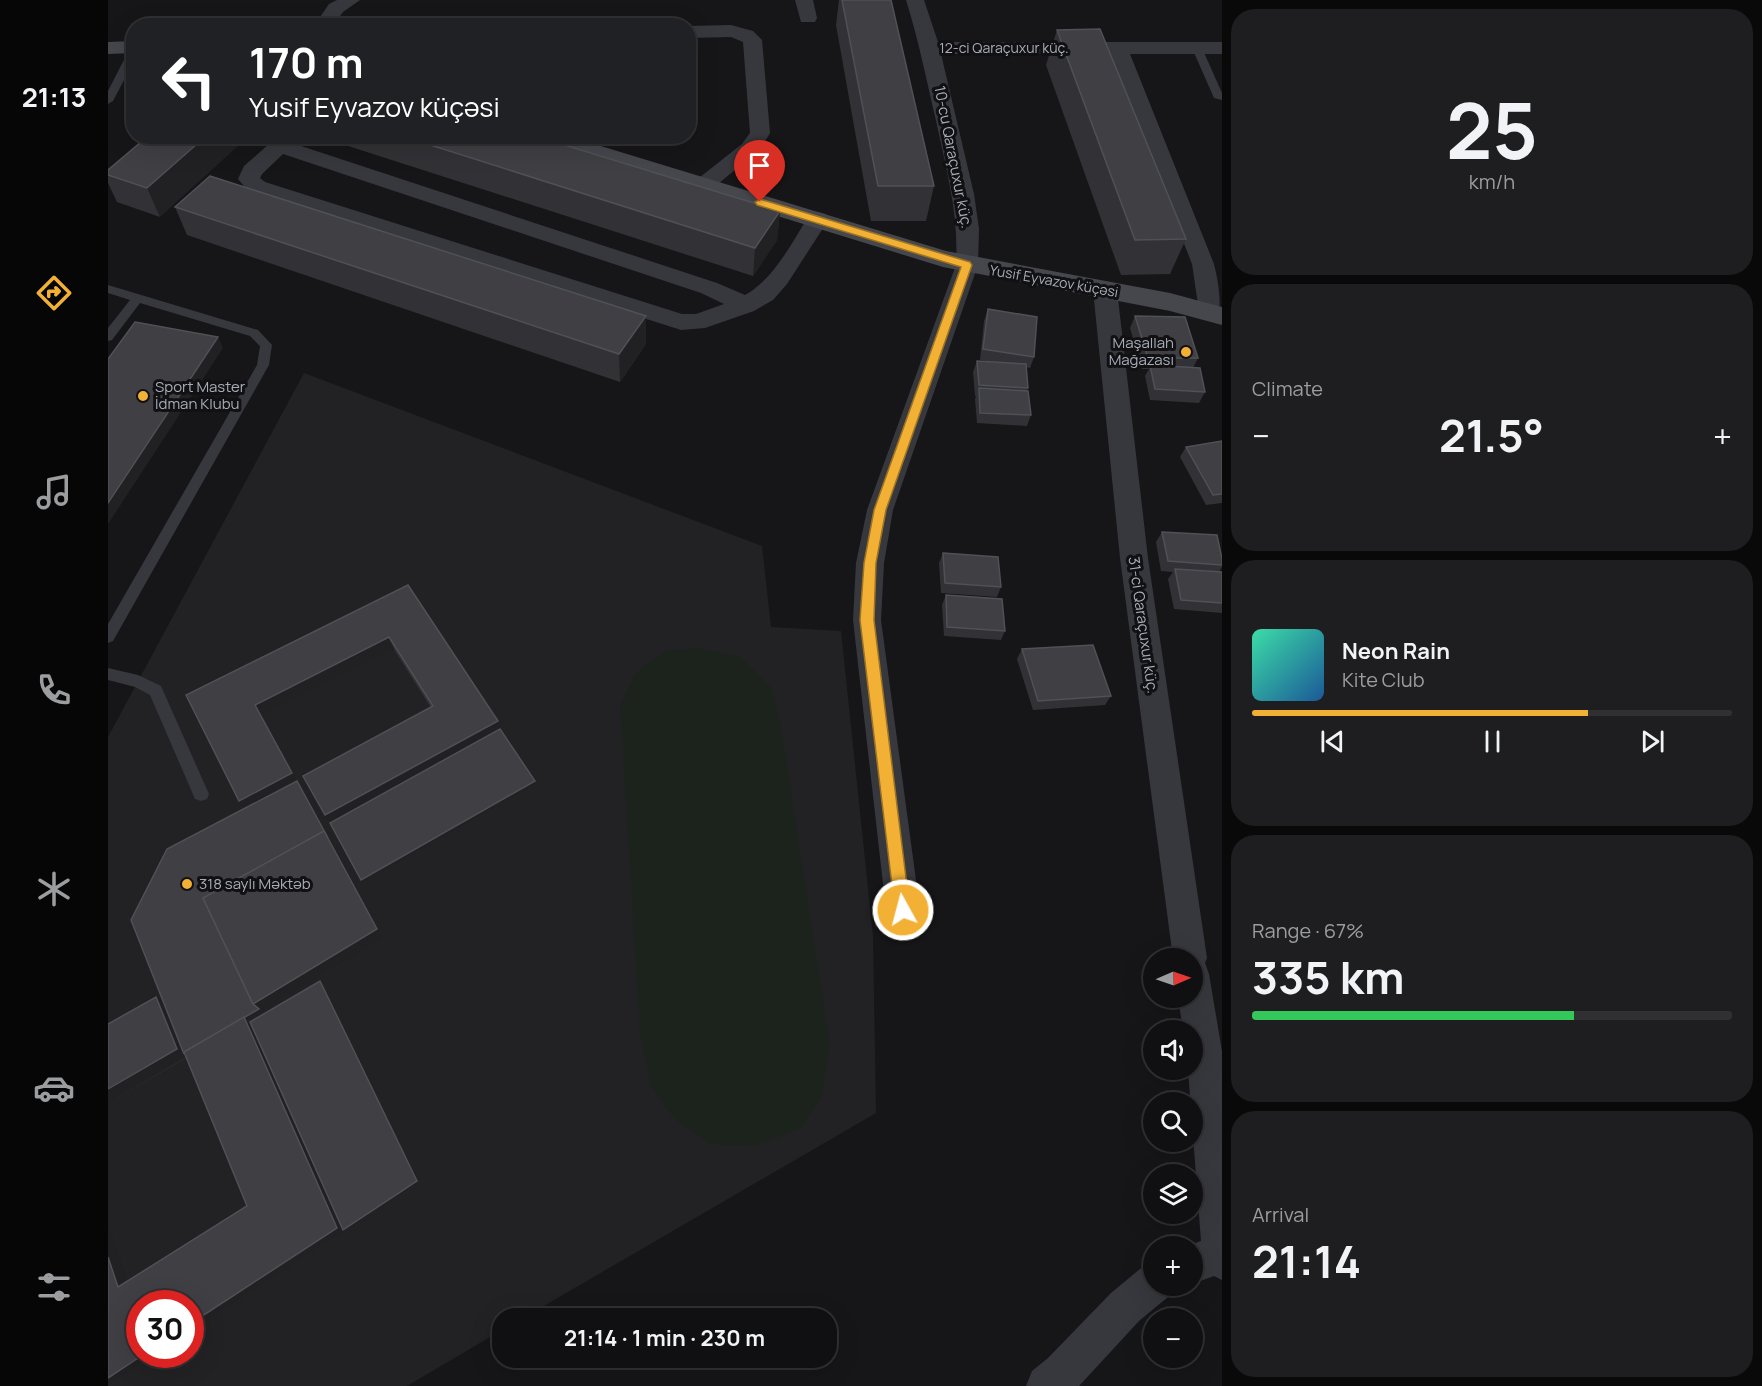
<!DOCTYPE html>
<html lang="en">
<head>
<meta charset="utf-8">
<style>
	:root { --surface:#101012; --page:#1e1e20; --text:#f1f3f6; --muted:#9c9d9f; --line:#303032; --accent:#f2b134 }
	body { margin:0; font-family:Manrope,sans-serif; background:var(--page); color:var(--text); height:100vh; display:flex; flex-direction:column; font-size:22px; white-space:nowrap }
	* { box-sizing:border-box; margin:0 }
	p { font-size:20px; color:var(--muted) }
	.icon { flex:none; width:33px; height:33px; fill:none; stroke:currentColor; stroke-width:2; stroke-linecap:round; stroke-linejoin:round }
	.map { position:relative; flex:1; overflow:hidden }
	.sheet { display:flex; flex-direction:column; gap:9px; padding:9px; background:#09090a; width:540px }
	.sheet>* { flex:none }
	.hud { position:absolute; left:18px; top:18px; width:570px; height:126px; border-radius:24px; box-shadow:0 6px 24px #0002,0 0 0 2px var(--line); background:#202124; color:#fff; overflow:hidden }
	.needle { width:39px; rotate:88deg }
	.controls { position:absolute; left:1035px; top:948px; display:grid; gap:12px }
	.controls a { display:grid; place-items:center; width:60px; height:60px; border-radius:50%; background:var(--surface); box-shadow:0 6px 24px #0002,0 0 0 2px var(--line); font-size:30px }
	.speed { position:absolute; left:18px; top:1290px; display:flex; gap:12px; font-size:30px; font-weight:700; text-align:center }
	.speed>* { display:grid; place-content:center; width:78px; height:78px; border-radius:50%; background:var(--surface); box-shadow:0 6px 24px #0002,0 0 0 2px var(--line); line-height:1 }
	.speed .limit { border:9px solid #d22; background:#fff; color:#111 }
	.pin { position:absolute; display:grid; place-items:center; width:51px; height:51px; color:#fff; margin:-62px -26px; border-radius:50% 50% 50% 0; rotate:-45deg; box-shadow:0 0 6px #0007 }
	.pin .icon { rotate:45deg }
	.me { position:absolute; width:66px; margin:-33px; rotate:353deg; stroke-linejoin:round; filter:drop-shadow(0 0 4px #0008) }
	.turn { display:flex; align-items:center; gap:21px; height:126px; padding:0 24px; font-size:27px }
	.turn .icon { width:78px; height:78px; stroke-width:2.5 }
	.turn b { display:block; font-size:42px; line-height:51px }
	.big { font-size:45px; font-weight:700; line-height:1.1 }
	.sheet .card { flex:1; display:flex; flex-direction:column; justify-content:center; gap:9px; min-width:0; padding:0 21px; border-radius:24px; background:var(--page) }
	.sheet .dial { align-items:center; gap:0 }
	.dial b { font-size:78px; line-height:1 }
	.song { display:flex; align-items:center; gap:18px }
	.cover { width:72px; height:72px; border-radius:9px; background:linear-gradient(135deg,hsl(160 70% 55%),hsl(210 70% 35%)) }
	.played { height:6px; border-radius:3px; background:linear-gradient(90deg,var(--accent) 70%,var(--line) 70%) }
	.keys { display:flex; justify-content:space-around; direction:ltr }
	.heat { display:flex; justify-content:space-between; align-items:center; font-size:33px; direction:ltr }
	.charge { height:9px; border-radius:4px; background:linear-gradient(90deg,#34c759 67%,var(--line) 0) }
	.trip { position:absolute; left:384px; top:1308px; width:345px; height:60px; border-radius:24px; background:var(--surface); box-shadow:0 6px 24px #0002,0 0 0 2px var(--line); font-weight:700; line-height:60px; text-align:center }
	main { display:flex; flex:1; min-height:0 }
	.tabs { display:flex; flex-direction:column; width:108px; justify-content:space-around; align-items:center; background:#060607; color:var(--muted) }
	.tabs .icon { width:42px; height:42px }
	.tabs .active { color:var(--accent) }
	.tabs b { font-size:27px; color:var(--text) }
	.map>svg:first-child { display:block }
	.built { fill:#222225; fill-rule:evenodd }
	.green { fill:#1c231d }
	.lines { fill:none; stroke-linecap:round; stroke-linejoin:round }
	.lane { fill:#37383d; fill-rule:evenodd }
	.street { fill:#37383d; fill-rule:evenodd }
	.secondary { fill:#45474d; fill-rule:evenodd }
	.wall { fill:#323236 }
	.shaded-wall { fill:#212124 }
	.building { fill:#3f3f44; stroke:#4f5156; stroke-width:1.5 }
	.route { fill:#f2b134; stroke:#9d7322; stroke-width:1.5 }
	.poi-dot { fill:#f2b134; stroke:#111113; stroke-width:2 }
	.labels { text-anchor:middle; stroke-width:6; stroke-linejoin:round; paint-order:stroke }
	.far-street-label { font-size:14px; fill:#a8adb8; stroke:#111113 }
	.street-label { font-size:15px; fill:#a8adb8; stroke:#111113 }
	.poi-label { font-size:15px; fill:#a8adb8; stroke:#111113; text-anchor:start }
</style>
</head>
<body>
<main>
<nav class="tabs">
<b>21:13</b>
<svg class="icon active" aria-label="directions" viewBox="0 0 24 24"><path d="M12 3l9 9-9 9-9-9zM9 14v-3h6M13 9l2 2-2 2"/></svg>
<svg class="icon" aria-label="music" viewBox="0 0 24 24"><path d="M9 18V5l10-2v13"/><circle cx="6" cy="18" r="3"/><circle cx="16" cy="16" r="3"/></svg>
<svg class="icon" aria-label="phone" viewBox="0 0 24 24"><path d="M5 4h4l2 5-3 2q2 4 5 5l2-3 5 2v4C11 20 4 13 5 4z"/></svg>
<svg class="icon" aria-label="climate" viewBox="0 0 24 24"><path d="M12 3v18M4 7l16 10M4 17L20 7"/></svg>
<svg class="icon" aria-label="car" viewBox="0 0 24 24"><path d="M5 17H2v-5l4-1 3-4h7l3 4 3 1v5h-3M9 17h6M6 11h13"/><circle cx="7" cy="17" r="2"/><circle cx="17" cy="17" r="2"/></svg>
<svg class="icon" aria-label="filters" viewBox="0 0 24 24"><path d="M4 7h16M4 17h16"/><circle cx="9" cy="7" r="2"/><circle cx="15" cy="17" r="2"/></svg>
</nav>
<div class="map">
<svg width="1114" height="1386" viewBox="0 0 1114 1386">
	<rect width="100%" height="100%" fill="#161618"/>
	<path class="built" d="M 196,373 L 654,546 L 663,627 L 733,631 L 765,936 L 768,1113 L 415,1318 L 394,1318 L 394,1330 L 299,1386 L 0,1386 L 0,737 ZM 32,1304 L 82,1304 L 82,1354 L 32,1354 Z"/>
	<path class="green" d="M 593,648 L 633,657 L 662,686 L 672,720 L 722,1046 L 714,1095 L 693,1128 L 646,1146 L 601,1144 L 566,1118 L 543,1085 L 532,1035 L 512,705 L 527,674 L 556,651 Z"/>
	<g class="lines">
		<g class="lane">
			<path d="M 1086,46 L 1094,48 L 1114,93 L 1114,100 L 1106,98 L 1084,48 Z"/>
			<path d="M 26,47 L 26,61 L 5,101 L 0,104 L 0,91 L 21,50 Z"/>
			<path d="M 0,285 L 150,330 L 164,345 L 161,365 L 5,641 L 0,643 L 0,624 L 149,365 L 152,346 L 142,336 L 32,303 L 4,340 L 0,341 L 0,328 L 22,300 L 0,293 Z"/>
			<path d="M 0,668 L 30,675 L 53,686 L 101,794 L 99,799 L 93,801 L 87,799 L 42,695 L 27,687 L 0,680 Z"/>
		</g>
		<g class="street">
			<path d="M 229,0 L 252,0 L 235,12 L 225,26 L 206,26 L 221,4 Z"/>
			<path d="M 687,0 L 705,0 L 709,18 L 707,22 L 693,22 Z"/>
			<path d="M 798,0 L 816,0 L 830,42 L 1114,42 L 1114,54 L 1022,54 L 1106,264 C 1110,280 1114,303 1110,318 L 1102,320 L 1094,318 C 1090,311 1086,275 1084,264 L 1002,54 L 833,54 L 866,194 L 871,229 L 870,265 L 785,510 L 776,563 L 773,620 L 812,910 L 807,921 L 795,926 L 783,921 L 778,910 L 745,620 L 748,563 L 759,510 L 848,265 C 851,216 839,172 829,125 C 819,83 811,41 798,0 Z"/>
			<path d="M 623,25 L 645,31 L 654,40 L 662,133 C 648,159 623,170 603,191 L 595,193 L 587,191 L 584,186 L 587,181 L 634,144 L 642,133 L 635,42 L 623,37 L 580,38 L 580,26 Z"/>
			<path d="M 170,136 L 193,136 L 187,144 L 609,283 L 637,295 C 667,278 684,242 702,214 L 710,212 L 718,214 L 721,219 L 679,284 L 665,300 L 646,311 L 597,328 L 573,330 L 141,192 L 130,179 L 136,166 ZM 175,154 L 593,293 L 616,304 L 588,314 L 574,314 L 157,182 L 152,178 L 154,174 Z"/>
			<path d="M 997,282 L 1005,284 L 1009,290 L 1040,558 L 1099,958 L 1097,963 L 1101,974 L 1114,1051 L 1114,1280 L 1106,1276 L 1084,1284 L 1084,1246 L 1079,1246 L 1093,1241 L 1080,1070 L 1084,1070 L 1084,1030 L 1075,1030 L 1070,998 L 1084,998 L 1084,958 L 1065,958 L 1012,558 L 985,290 L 989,284 Z"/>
			<path d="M 1046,1263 L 1046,1286 L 1065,1286 L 1060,1297 L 1031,1321 L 971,1386 L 918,1386 L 924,1371 L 940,1358 L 1003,1293 L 1032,1269 Z"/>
		</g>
		<g class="secondary">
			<path d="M 26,41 L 26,53 L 0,54 L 0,42 Z"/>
			<path d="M 423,136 L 460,136 L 838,251 L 1062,293 L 1114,307 L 1114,325 L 1062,311 L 835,267 L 426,141 Z"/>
		</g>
	</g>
	<g class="wall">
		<path d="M 731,0 L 783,0 L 826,186 L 818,221 L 763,221 L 728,25 Z"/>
		<path d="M 949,30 L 1078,239 L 1062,274 L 1013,275 L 938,65 Z"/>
		<path d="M 40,136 L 52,217 L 9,202 L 0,183 L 0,170 Z"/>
		<path d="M 235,136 L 427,136 L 672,211 L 669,240 L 645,276 L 237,145 Z"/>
		<path d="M 67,207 L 538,316 L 538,344 L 512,382 L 79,235 Z"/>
		<path d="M 880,309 L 926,357 L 922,368 L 918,367 L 920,388 L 919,391 L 923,415 L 919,426 L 869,423 L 867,399 L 868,396 L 867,396 L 865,372 L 869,361 L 887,362 L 872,360 L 876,321 Z"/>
		<path d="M 1027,316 L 1090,358 L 1085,368 L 1097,392 L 1091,403 L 1042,400 L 1037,376 L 1041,369 L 1034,369 L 1022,328 Z"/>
		<path d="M 1114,441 L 1114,503 L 1098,505 L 1072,457 L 1078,447 Z"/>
		<path d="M 1054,532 L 1114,559 L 1114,567 L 1111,572 L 1114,572 L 1114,613 L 1066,609 L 1060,579 L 1065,572 L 1053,571 L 1048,542 Z"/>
		<path d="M 835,553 L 893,587 L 889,597 L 833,593 L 831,563 Z"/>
		<path d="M 300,585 L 392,729 L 427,781 L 428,785 L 255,884 L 323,708 L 287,651 L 155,717 L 276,939 L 140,1020 L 142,1022 L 215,984 L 311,1183 L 82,1333 L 82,1304 L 32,1354 L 50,1354 L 2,1386 L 0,1386 L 0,1218 L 22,1280 L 139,1206 L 78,1058 L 0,1103 L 0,1024 L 56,1003 L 136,808 L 78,695 Z"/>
		<path d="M 838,595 L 897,631 L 893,640 L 836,636 L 834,605 Z"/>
		<path d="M 914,649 L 1003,696 L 997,705 L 925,710 L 909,659 Z"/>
	</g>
	<g class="shaded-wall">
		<path d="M 98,136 L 141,136 L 52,217 L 39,188 Z"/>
		<path d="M 672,211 L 669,240 L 645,276 L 647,248 Z"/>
		<path d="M 538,316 L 538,344 L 512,382 L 511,354 Z"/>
		<path d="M 110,337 L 115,348 L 0,524 L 0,503 Z"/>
		<path d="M 281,637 L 287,651 L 155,717 L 276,939 L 140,1020 L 146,1025 L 212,981 L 215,984 L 311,1183 L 82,1333 L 82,1324 L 229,1228 L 80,1056 L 0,1103 L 0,1089 L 48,997 L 59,1005 L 145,1004 L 140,813 L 131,801 L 147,705 Z"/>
		<path d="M 390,721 L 394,733 L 224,827 L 217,815 Z"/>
		<path d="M 427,781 L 428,785 L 255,884 L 253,880 Z"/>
		<path d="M 0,1218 L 25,1289 L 10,1287 L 0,1257 Z"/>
		<path d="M 36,1354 L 50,1354 L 2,1386 L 0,1386 L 0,1378 Z"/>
	</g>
	<g class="building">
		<path d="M 734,0 L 783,0 L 826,186 L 770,186 Z"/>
		<path d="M 992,29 L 1078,239 L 1027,240 L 949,30 Z"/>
		<path d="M 40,136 L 98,136 L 39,188 L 0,175 L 0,170 Z"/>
		<path d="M 294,136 L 427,136 L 672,211 L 647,248 Z"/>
		<path d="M 102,176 L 538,316 L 511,354 L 67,207 Z"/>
		<path d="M 880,309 L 929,317 L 926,357 L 875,349 Z"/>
		<path d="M 1027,316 L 1077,317 L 1090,358 L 1040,358 Z"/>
		<path d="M 27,322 L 110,337 L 0,503 L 0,359 Z"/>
		<path d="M 869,361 L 918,364 L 920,388 L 871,385 Z"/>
		<path d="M 1042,365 L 1092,368 L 1097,392 L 1047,389 Z"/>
		<path d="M 871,388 L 920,391 L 923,415 L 872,413 Z"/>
		<path d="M 1114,441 L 1114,494 L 1105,495 L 1078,447 Z"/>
		<path d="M 1054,532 L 1109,535 L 1114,559 L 1114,565 L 1060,561 Z"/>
		<path d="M 835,553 L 890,557 L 893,587 L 837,583 Z"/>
		<path d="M 1067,569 L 1114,572 L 1114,603 L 1073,600 Z"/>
		<path d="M 300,585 L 390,721 L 217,815 L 195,776 L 325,706 L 281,637 L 147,705 L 184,773 L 131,801 L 78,695 Z"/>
		<path d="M 838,595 L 894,599 L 897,631 L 839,627 Z"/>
		<path d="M 985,645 L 1003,696 L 930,701 L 914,649 Z"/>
		<path d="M 392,729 L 427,781 L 253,880 L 222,823 Z"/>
		<path d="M 189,781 L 220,838 L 216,831 L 95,898 L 145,1004 L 151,1009 L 76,1052 L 76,1054 L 23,920 L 59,849 Z"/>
		<path d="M 216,831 L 269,929 L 145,1004 L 95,898 Z"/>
		<path d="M 212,981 L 309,1181 L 235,1230 L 142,1022 Z"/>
		<path d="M 48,997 L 69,1049 L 0,1089 L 0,1024 Z"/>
		<path d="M 136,1017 L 229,1228 L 82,1324 L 82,1304 L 32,1304 L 32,1354 L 36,1354 L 0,1378 L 0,1257 L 10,1287 L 139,1206 L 76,1052 Z"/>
	</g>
	<path class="route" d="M 652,199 L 862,262 L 864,265 L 778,510 L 768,563 L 766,620 L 802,910 L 800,915 L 795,918 L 789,915 L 787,910 L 752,620 L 756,563 L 766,510 L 853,267 L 649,205 L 647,202 Z"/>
	<g class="poi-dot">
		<circle cx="1078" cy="352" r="6"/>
		<circle cx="35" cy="396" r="6"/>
		<circle cx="79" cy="884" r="6"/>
	</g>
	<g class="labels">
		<g class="far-street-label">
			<text x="896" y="53">12-ci Qaraçuxur küç.</text>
			<text transform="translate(946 281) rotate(10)" y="5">Yusif Eyvazov küçəsi</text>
		</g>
		<g class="street-label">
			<text transform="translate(845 157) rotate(79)" y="5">10-cu Qaraçuxur küç.</text>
			<text transform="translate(1035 625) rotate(82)" y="5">31-ci Qaraçuxur küç.</text>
		</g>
		<g class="poi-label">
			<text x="1066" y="348" text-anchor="end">Maşallah<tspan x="1066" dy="17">Mağazası</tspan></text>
			<text x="47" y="392">Sport Master<tspan x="47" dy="17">İdman Klubu</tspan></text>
			<text x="91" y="889">318 saylı Məktəb</text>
		</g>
	</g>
</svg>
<div class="controls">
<a><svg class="needle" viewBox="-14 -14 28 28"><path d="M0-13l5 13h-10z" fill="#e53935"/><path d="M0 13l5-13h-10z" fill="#9c9d9f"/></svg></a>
<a><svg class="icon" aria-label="sound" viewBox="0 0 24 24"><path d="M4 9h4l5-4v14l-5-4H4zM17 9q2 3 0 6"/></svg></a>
<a><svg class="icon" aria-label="search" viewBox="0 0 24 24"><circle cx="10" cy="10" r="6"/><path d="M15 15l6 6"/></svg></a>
<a><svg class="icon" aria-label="layers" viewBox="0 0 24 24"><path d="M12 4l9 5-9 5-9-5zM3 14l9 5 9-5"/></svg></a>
<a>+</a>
<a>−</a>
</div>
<div class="speed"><div class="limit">30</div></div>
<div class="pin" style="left:652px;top:202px;background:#d93025"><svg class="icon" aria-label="arrive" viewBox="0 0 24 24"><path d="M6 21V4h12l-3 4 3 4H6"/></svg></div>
<svg class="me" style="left:795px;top:910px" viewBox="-20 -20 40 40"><circle r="17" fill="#f2b134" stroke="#fff" stroke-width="3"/><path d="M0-11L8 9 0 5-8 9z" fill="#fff"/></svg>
<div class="trip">21:14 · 1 min · 230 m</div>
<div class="hud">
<div class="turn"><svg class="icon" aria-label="left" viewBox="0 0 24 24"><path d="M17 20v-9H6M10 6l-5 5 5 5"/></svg><div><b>170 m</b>Yusif Eyvazov küçəsi</div></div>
</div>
</div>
<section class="sheet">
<div class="card dial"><b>25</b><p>km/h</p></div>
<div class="card"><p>Climate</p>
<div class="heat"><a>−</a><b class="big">21.5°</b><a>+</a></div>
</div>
<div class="card">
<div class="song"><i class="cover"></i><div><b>Neon Rain</b><p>Kite Club</p></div></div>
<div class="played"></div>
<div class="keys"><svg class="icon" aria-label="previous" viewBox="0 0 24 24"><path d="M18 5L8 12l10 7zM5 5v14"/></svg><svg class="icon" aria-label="pause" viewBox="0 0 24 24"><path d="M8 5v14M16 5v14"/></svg><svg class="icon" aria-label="next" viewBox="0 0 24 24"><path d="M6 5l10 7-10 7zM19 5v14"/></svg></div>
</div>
<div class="card"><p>Range · 67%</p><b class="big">335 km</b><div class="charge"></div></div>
<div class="card"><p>Arrival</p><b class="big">21:14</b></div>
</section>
</main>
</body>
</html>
